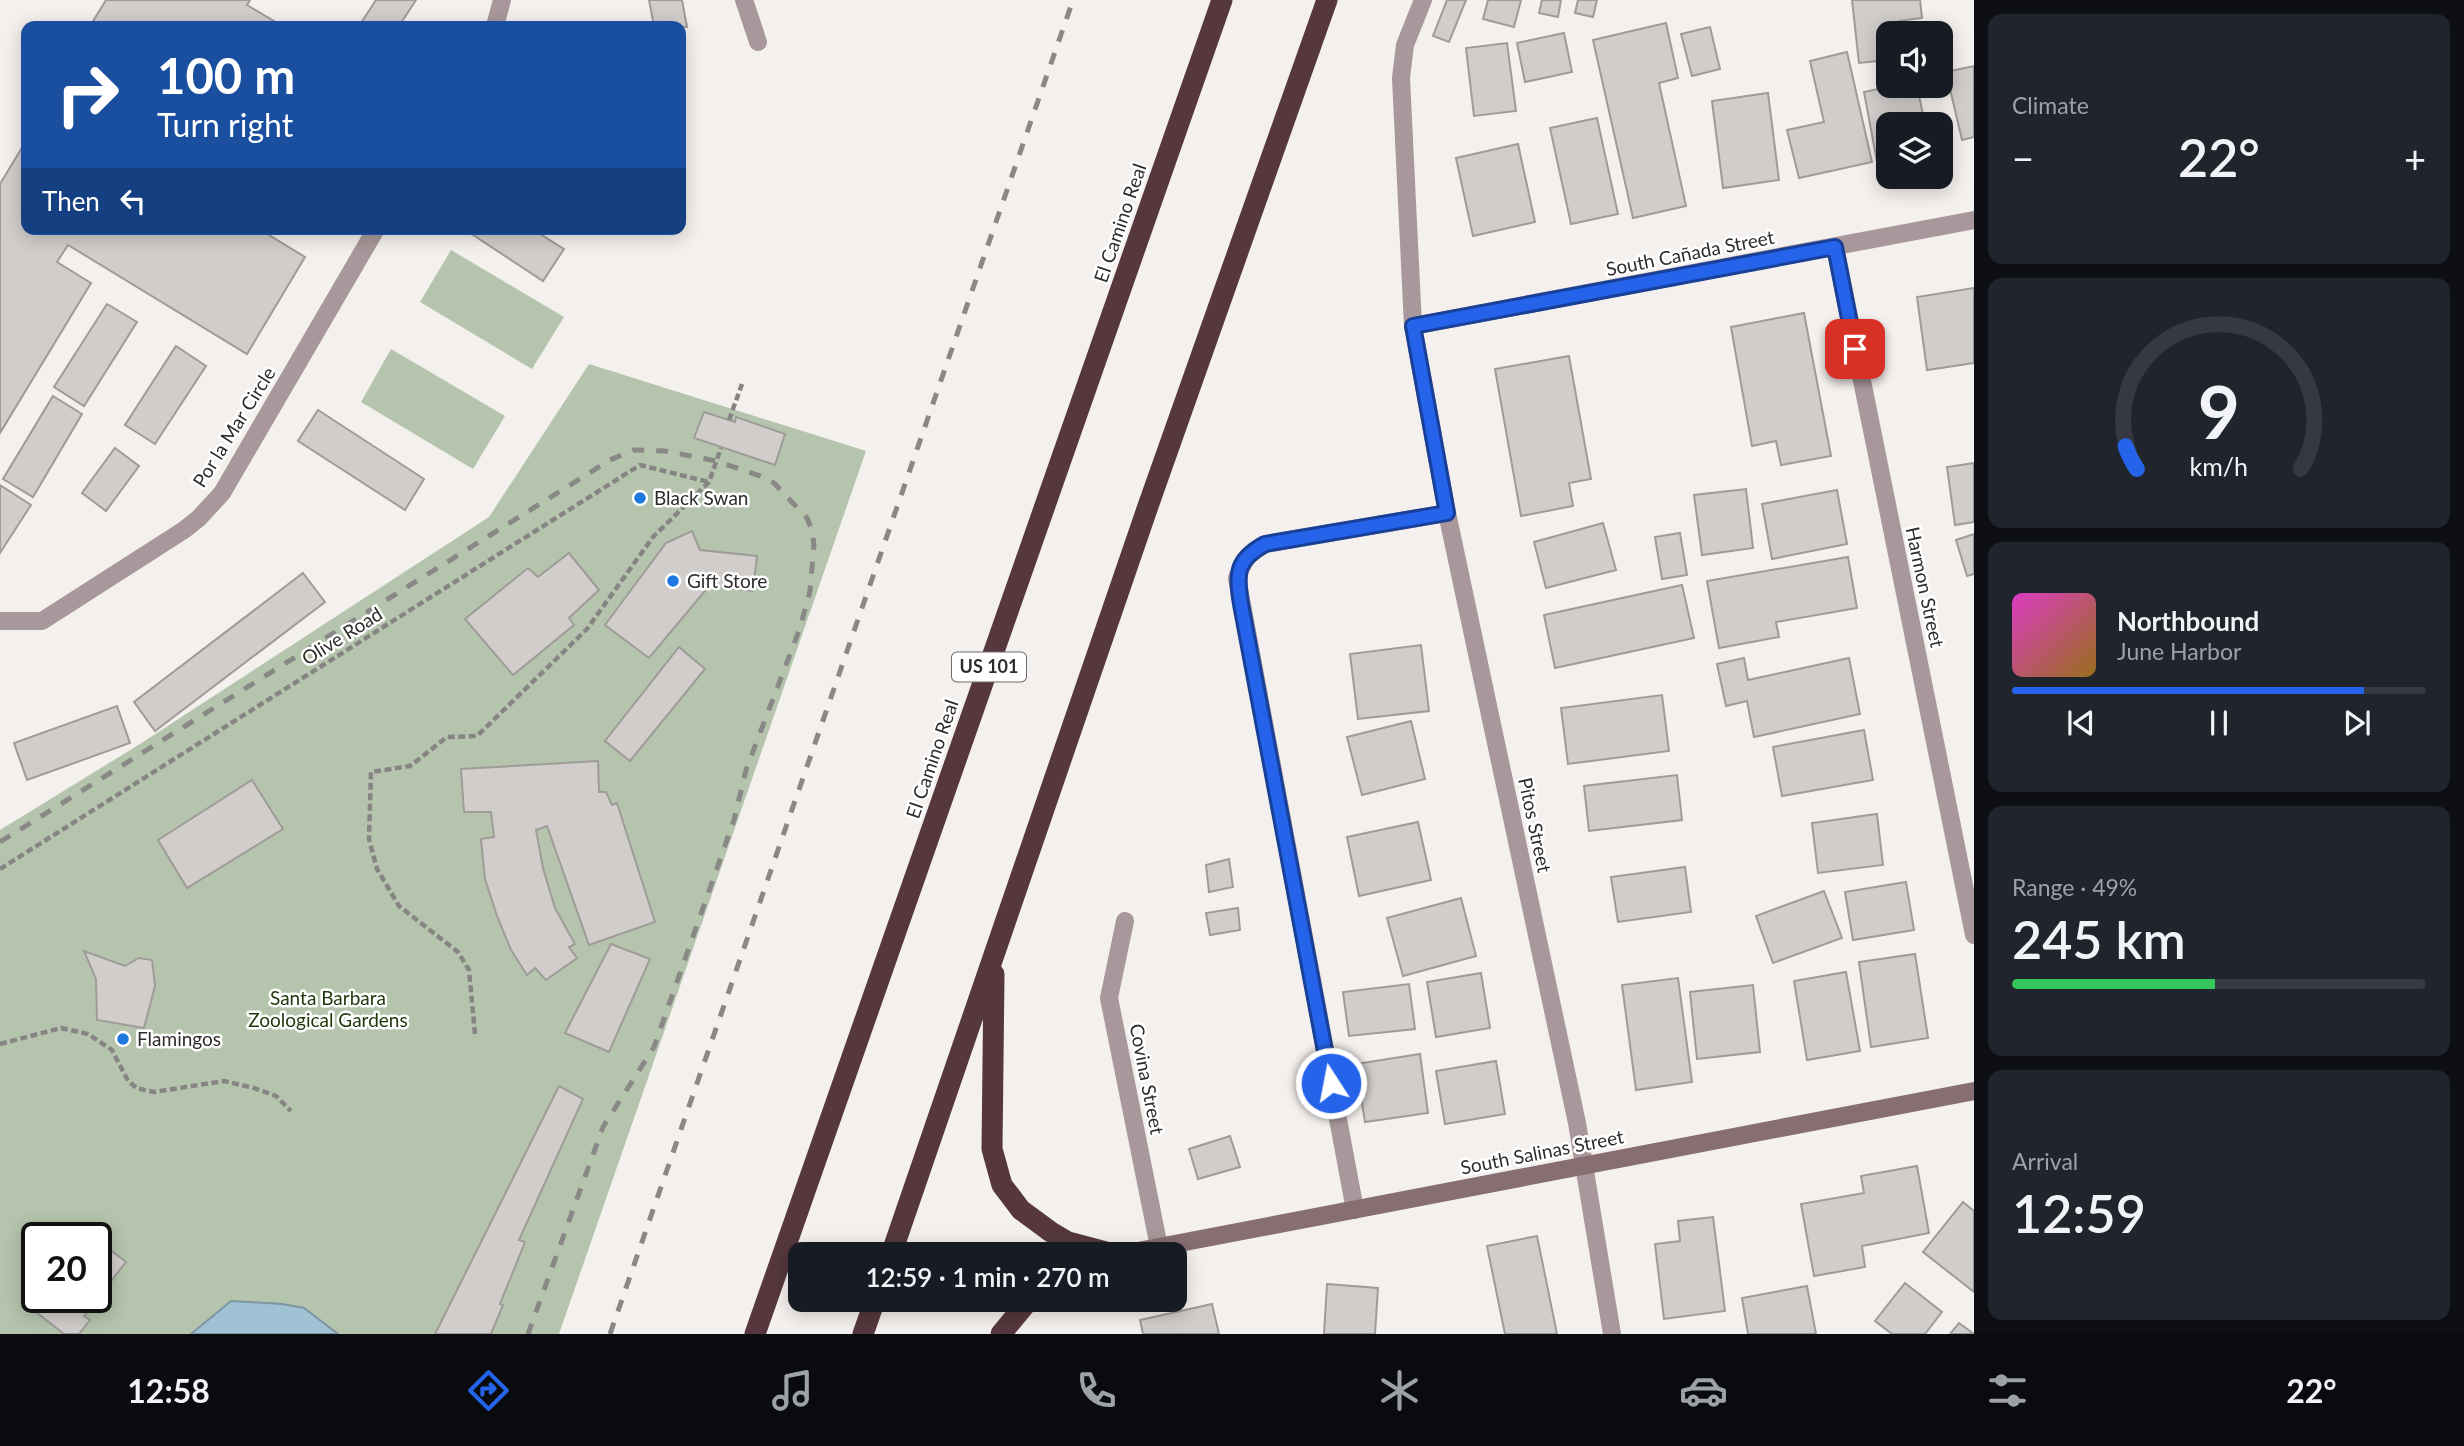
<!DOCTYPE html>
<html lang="en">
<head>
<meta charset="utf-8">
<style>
	:root { --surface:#171b24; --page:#20242c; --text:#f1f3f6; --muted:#9ea1a6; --line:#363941; --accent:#2563eb }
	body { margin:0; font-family:Lato,sans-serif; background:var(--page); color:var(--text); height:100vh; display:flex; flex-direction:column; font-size:26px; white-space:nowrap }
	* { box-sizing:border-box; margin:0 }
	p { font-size:23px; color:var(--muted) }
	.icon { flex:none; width:38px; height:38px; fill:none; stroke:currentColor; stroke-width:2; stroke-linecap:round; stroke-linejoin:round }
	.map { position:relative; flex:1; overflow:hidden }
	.side { display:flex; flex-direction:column; gap:14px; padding:14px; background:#0d0f14; width:490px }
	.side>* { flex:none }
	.hud { position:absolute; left:21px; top:21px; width:665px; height:214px; border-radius:14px; box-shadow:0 4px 18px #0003; background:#1a4fa0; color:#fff; overflow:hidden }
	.fabs { position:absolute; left:1876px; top:21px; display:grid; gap:14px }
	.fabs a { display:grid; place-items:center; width:77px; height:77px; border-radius:14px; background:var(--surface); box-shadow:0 4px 18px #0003; font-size:35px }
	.speed { position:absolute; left:21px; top:1222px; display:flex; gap:14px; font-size:35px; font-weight:700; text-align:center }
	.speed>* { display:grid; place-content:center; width:91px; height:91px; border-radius:50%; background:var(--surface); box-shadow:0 4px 18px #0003; line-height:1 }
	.speed .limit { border:4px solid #111; border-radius:10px; background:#fff; color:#111 }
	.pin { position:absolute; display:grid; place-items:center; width:60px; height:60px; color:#fff; margin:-30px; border-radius:14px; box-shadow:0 4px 10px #0006 }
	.me { position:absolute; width:77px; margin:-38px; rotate:349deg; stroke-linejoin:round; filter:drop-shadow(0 0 5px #0008) }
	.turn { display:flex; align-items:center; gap:24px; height:147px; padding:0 21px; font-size:32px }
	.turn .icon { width:91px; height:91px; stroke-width:2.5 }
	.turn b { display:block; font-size:49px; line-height:60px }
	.then { display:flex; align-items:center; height:66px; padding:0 21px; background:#0003; gap:14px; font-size:26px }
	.big { font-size:52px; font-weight:600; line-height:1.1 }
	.side .tile { flex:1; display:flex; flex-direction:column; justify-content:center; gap:10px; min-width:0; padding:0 24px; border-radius:14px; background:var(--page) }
	.side .dial { align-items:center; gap:0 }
	.dial svg { height:182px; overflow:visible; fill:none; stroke:var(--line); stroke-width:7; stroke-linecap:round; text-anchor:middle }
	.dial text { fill:var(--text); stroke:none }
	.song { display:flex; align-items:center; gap:21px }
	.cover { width:84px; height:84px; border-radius:10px; background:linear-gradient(135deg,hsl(310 70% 55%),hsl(40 70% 35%)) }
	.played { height:7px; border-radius:4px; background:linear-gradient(90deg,var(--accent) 85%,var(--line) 85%) }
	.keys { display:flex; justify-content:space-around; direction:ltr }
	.heat { display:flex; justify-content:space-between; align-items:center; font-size:38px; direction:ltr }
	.charge { height:10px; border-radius:5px; background:linear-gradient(90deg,#34c759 49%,var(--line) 0) }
	.trip { position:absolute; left:788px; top:1242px; width:399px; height:70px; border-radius:14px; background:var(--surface); box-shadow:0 4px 18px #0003; font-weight:600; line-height:70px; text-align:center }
	.tab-bar { display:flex; height:112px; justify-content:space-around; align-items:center; background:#090b0e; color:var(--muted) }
	.tab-bar .icon { width:49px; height:49px }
	.tab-bar .selected { color:var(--accent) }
	.tab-bar b { font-size:32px; color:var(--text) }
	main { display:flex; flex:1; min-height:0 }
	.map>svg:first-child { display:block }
	.green { fill:#b5c5ad; fill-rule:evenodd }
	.water { fill:#a0c2d5; stroke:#7e95a2; stroke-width:2 }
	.building { fill:#d1cdcb; stroke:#9f9b99; stroke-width:2 }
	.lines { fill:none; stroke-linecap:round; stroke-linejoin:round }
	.path { stroke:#878583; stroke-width:4.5; stroke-dasharray:7 3.5; stroke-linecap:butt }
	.service { stroke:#a9989b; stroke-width:18 }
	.minor { stroke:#a9989b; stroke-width:18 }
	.secondary { stroke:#866e72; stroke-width:18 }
	.motorway { stroke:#56373e; stroke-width:21 }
	.rail { stroke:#8a8886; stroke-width:5; stroke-dasharray:12 12; stroke-linecap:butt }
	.route-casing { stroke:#184099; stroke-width:18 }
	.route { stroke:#2563eb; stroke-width:12 }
	.poi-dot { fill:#1f78e2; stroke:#fff; stroke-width:2.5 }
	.labels { text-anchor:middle; stroke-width:5; stroke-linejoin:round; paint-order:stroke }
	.shield { fill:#fff; stroke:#6c6b6b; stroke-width:2 }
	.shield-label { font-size:18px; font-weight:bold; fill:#2d2c2b }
	.street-label { font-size:19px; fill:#2d2c2b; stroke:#fff }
	.poi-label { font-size:19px; fill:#2d2c2b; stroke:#fff; text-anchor:start }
	.park-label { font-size:19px; fill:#1e370a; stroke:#fff }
</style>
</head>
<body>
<main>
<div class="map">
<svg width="1974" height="1334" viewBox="0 0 1974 1334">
	<rect width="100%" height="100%" fill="#f4f0ee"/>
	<g class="green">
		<path d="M 451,250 L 564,317 L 532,369 L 420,302 Z"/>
		<path d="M 391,349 L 505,416 L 473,469 L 361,402 Z"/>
		<path d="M 589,364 L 866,451 L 559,1334 L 0,1334 L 0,830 L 140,744 L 489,517 ZM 37,1237 L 96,1237 L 96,1297 L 37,1297 Z"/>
	</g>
	<path class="water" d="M 231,1301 L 282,1304 L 304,1308 L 338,1334 L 191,1334 Z"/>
	<g class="building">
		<path d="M 106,0 L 250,0 L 247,5 L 282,26 L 90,26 Z"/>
		<path d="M 376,0 L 416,0 L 399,26 L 359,26 Z"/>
		<path d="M 649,0 L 682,0 L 687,27 L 654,26 Z"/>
		<path d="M 1447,0 L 1466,0 L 1449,42 L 1433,36 Z"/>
		<path d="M 1488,0 L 1521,0 L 1514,27 L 1483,19 Z"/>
		<path d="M 1542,0 L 1561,0 L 1558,17 L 1539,13 Z"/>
		<path d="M 1578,0 L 1597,0 L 1593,17 L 1575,13 Z"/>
		<path d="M 1852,0 L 1920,0 L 1922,18 L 1899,21 L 1900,33 L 1888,33 L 1888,60 L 1859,63 Z"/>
		<path d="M 1666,23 L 1678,78 L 1659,83 L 1686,206 L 1633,218 L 1593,40 Z"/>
		<path d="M 1710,27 L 1720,69 L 1692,76 L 1681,34 Z"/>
		<path d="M 1564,33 L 1572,72 L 1525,82 L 1517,43 Z"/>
		<path d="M 1507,43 L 1516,111 L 1474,116 L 1466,48 Z"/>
		<path d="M 1847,52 L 1872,162 L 1799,178 L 1787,130 L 1824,122 L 1810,61 Z"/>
		<path d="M 1974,66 L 1974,137 L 1962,140 L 1946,72 Z"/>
		<path d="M 1892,86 L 1917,86 L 1925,124 L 1888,124 L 1888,159 L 1877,162 L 1864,92 Z"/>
		<path d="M 1768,93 L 1779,180 L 1723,188 L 1712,101 Z"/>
		<path d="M 1597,118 L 1618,214 L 1571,224 L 1550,128 Z"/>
		<path d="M 26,141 L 26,229 L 259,229 L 305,257 L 247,354 L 68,245 L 57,262 L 91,283 L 0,433 L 0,184 Z"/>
		<path d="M 1518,144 L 1535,222 L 1473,236 L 1456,158 Z"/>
		<path d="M 464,229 L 532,229 L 564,249 L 543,281 Z"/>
		<path d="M 1974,288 L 1974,363 L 1927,370 L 1917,297 Z"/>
		<path d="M 107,304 L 137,322 L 84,406 L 54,387 Z"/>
		<path d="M 1804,313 L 1831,456 L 1781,465 L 1776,441 L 1752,446 L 1731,327 Z"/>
		<path d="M 176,346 L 206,366 L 155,444 L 125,425 Z"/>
		<path d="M 1569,356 L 1591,479 L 1569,483 L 1573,506 L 1521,516 L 1495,369 Z"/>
		<path d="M 53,396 L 82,414 L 33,497 L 3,479 Z"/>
		<path d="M 318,410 L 424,479 L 405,510 L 298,441 Z"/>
		<path d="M 704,412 L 735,422 L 736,417 L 785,434 L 775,465 L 694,438 Z"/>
		<path d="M 115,448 L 139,466 L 106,511 L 82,493 Z"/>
		<path d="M 1974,463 L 1974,522 L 1955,525 L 1947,467 Z"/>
		<path d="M 0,485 L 31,505 L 0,553 Z"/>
		<path d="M 1746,489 L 1753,548 L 1702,555 L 1694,495 Z"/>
		<path d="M 1837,490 L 1847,544 L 1772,559 L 1762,504 Z"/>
		<path d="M 1603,523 L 1616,570 L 1546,588 L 1534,542 Z"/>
		<path d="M 692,531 L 700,550 L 757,556 L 753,591 L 709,586 L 649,658 L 605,625 L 666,543 Z"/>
		<path d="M 1680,533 L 1687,575 L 1662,579 L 1655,537 Z"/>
		<path d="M 1974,534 L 1974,574 L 1967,576 L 1956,540 Z"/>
		<path d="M 569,553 L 599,590 L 569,618 L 574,625 L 513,675 L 465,619 L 528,568 L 538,577 Z"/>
		<path d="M 1848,557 L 1857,608 L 1776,622 L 1779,637 L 1719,648 L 1707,581 Z"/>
		<path d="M 303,573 L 325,602 L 155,731 L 134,702 Z"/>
		<path d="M 1682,585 L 1694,638 L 1555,668 L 1544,615 Z"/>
		<path d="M 1421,645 L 1429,711 L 1358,719 L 1350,654 Z"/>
		<path d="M 679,647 L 705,669 L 630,761 L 605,741 Z"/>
		<path d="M 1744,658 L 1748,680 L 1849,658 L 1860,714 L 1754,737 L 1747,701 L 1726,706 L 1717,664 Z"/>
		<path d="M 1662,695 L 1669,751 L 1568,764 L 1561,708 Z"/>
		<path d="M 117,706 L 130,743 L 27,780 L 14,743 Z"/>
		<path d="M 1411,721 L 1425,779 L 1362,795 L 1347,737 Z"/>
		<path d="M 1864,730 L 1873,780 L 1782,796 L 1773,747 Z"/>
		<path d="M 598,761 L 599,792 L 606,792 L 612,805 L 617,803 L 655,922 L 589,945 L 547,826 L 536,830 L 543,868 L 555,908 L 575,944 L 569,947 L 577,958 L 546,980 L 535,968 L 527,975 L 511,950 L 497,916 L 485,879 L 481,839 L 494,837 L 491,812 L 464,812 L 461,769 Z"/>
		<path d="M 1677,775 L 1682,820 L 1589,831 L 1584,786 Z"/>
		<path d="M 252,780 L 283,829 L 187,888 L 158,840 Z"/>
		<path d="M 1877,814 L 1883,865 L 1818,873 L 1812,823 Z"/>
		<path d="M 1418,822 L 1431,880 L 1359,896 L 1347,837 Z"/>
		<path d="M 1229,859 L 1233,887 L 1209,892 L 1206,865 Z"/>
		<path d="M 1685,867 L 1691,912 L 1618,922 L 1611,877 Z"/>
		<path d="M 1906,882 L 1914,930 L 1853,940 L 1845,892 Z"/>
		<path d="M 1824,891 L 1842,938 L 1773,963 L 1756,916 Z"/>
		<path d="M 1461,898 L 1476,956 L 1403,976 L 1387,918 Z"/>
		<path d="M 1238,908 L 1240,930 L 1210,935 L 1206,913 Z"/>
		<path d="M 611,944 L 650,959 L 609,1052 L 565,1033 Z"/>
		<path d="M 84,951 L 125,966 L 139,958 L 152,960 L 155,986 L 144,1028 L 97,1020 L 96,979 Z"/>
		<path d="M 1915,954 L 1928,1038 L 1871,1047 L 1859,962 Z"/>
		<path d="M 1846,972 L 1860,1051 L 1807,1060 L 1794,981 Z"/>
		<path d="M 1481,973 L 1490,1028 L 1436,1037 L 1427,982 Z"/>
		<path d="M 1678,978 L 1692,1082 L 1636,1090 L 1622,985 Z"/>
		<path d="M 1409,984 L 1415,1029 L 1349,1036 L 1343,992 Z"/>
		<path d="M 1753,985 L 1760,1052 L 1697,1059 L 1690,992 Z"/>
		<path d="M 1420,1054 L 1428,1113 L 1365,1122 L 1356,1064 Z"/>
		<path d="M 1496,1061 L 1505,1114 L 1445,1124 L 1436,1071 Z"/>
		<path d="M 559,1086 L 583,1099 L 519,1240 L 525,1242 L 500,1304 L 503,1305 L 491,1334 L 435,1334 Z"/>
		<path d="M 1230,1136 L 1240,1167 L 1198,1179 L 1189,1149 Z"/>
		<path d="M 1917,1166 L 1929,1233 L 1862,1246 L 1865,1267 L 1814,1276 L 1801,1204 L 1864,1193 L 1861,1176 Z"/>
		<path d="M 1963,1202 L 1974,1211 L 1974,1292 L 1923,1252 Z"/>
		<path d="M 1713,1217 L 1725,1311 L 1664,1319 L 1655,1244 L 1680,1241 L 1678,1221 Z"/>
		<path d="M 1537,1236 L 1557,1334 L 1505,1334 L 1487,1246 Z"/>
		<path d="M 96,1239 L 126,1262 L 84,1316 L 90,1320 L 79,1334 L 64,1334 L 31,1308 L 39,1297 L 96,1297 Z"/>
		<path d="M 1905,1283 L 1942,1312 L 1925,1334 L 1892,1334 L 1875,1321 Z"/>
		<path d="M 1327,1284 L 1378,1288 L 1375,1334 L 1324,1334 Z"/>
		<path d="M 1807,1286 L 1816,1334 L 1748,1334 L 1742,1298 Z"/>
		<path d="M 1212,1304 L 1219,1334 L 1143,1334 L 1140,1320 Z"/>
		<path d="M 1959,1323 L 1974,1334 L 1950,1334 Z"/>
	</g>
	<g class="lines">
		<g class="path">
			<path d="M 729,420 L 742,384"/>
			<path d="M 0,869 L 640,465 L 709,482"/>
			<path d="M 475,1034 L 469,970 L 458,952 L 399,906 L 377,869 L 369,839 L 371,772 L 410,766 L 447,737 L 477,736 L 587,629 L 653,537 L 709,482 L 721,448"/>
			<path d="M 0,1044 L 61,1028 L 88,1034 L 112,1050 L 127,1079 L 136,1088 L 154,1092 L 224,1081 L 254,1088 L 276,1096 L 291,1111"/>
		</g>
		<g class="service">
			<path d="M 744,0 L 758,42"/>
			<path d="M 1413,326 L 1401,78 L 1405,45 L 1423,0"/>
			<path d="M 1125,921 L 1109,998 L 1159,1247"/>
			<path d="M 1355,1210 L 1237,578 C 1243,560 1249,553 1265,544 L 1447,513"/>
		</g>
		<g class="minor">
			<path d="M 495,26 L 502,0"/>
			<path d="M 1835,247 L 1974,935"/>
			<path d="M 0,621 L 42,621 L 184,530 L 199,518 L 222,493 L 376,229"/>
			<path d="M 1612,1334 L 1577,1123 L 1447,513 L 1413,326 L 1974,220"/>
		</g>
		<path class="secondary" d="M 1117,1255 L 1974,1091"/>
		<g class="motorway">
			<path d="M 994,974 L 992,1149 L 1002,1185 L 1021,1210 L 1051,1232 L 1068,1242 L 1117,1255"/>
			<path d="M 891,1255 L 1147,509 L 1327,0"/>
			<path d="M 755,1334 L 1222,0"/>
			<path d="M 863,1334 L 875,1300"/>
			<path d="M 1001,1334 L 1029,1300"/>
		</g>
		<g class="rail">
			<path d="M 0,842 L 610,460 L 633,450 L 665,451 L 716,461 L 766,478 L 774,483 L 807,518 L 812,530 L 814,545 L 810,591 L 800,628 L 746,770 L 734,820 L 654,1047 L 603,1127 L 528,1334"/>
			<path d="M 610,1334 L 1073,0"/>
		</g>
	</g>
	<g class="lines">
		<g class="route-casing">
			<path id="route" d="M 1331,1083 L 1241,604 C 1236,573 1236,560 1265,544 L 1447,513 L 1413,326 L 1835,247 L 1855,349"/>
		</g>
		<use href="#route" class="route"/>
	</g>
	<g class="poi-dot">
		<circle cx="640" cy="498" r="7"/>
		<circle cx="673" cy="581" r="7"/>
		<circle cx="123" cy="1039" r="7"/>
	</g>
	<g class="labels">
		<rect class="shield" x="952" y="652.5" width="74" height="29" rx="5"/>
		<g class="shield-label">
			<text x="989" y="673">US 101</text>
		</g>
		<g class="street-label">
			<text transform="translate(1120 223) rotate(-71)" y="7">El Camino Real</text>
			<text transform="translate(1690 253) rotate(-11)" y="7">South Cañada Street</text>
			<text transform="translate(234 427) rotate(-58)" y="7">Por la Mar Circle</text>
			<text transform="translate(1925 587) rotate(78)" y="7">Harmon Street</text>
			<text transform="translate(342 636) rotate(-32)" y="7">Olive Road</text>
			<text transform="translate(932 759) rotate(-71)" y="7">El Camino Real</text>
			<text transform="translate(1535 825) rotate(78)" y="7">Pitos Street</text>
			<text transform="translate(1147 1079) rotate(79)" y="7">Covina Street</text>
			<text transform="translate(1542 1152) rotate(-11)" y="7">South Salinas Street</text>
		</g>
		<g class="poi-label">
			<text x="654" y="505">Black Swan</text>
			<text x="687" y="588">Gift Store</text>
			<text x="137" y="1046">Flamingos</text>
		</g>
		<g class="park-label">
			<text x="328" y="1005">Santa Barbara<tspan x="328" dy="22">Zoological Gardens</tspan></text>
		</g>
	</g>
</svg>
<div class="fabs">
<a><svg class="icon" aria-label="sound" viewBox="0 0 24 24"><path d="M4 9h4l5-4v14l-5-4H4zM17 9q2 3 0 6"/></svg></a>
<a><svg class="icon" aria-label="layers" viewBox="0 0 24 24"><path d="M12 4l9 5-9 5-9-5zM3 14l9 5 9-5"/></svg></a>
</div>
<div class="speed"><div class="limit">20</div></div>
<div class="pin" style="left:1855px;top:349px;background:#d93025"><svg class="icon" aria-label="arrive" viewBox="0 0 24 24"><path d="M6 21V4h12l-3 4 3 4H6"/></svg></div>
<svg class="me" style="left:1331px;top:1083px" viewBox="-20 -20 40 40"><circle r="17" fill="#2563eb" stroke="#fff" stroke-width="3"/><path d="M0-11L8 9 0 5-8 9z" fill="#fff"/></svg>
<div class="trip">12:59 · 1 min · 270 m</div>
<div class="hud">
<div class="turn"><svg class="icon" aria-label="right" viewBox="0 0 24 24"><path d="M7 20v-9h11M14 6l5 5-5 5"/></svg><div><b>100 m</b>Turn right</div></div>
<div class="then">Then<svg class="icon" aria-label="left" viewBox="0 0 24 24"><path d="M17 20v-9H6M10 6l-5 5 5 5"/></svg></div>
</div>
</div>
<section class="side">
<div class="tile"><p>Climate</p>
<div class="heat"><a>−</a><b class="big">22°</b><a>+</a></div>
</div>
<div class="tile dial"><svg viewBox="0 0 100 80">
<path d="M14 69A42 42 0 1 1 86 69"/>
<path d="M14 69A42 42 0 0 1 9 59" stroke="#2563eb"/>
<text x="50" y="56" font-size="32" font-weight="700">9</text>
<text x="50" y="72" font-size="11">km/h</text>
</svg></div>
<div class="tile">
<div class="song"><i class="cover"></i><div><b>Northbound</b><p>June Harbor</p></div></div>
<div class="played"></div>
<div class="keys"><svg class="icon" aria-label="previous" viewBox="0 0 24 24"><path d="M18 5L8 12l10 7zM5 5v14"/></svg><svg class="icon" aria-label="pause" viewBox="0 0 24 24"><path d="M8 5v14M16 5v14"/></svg><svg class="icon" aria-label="next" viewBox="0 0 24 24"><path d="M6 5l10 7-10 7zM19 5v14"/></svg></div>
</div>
<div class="tile"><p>Range · 49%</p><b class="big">245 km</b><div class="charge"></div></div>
<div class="tile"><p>Arrival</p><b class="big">12:59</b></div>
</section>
</main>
<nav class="tab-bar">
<b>12:58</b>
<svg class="icon selected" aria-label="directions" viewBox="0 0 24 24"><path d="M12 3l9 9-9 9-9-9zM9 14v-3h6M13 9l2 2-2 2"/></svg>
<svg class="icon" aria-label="music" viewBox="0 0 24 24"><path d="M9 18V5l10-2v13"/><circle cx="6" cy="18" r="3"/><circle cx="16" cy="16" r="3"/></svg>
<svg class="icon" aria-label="phone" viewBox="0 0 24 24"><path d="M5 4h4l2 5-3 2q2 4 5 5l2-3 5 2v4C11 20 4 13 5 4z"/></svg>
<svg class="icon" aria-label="climate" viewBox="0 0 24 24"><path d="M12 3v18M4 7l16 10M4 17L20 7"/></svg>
<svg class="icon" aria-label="car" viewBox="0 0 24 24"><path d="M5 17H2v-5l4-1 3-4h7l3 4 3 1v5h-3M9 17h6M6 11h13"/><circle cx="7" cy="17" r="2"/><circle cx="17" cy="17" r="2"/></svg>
<svg class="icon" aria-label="filters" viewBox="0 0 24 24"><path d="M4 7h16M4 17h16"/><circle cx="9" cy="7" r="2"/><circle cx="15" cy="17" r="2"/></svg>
<b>22°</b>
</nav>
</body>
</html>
